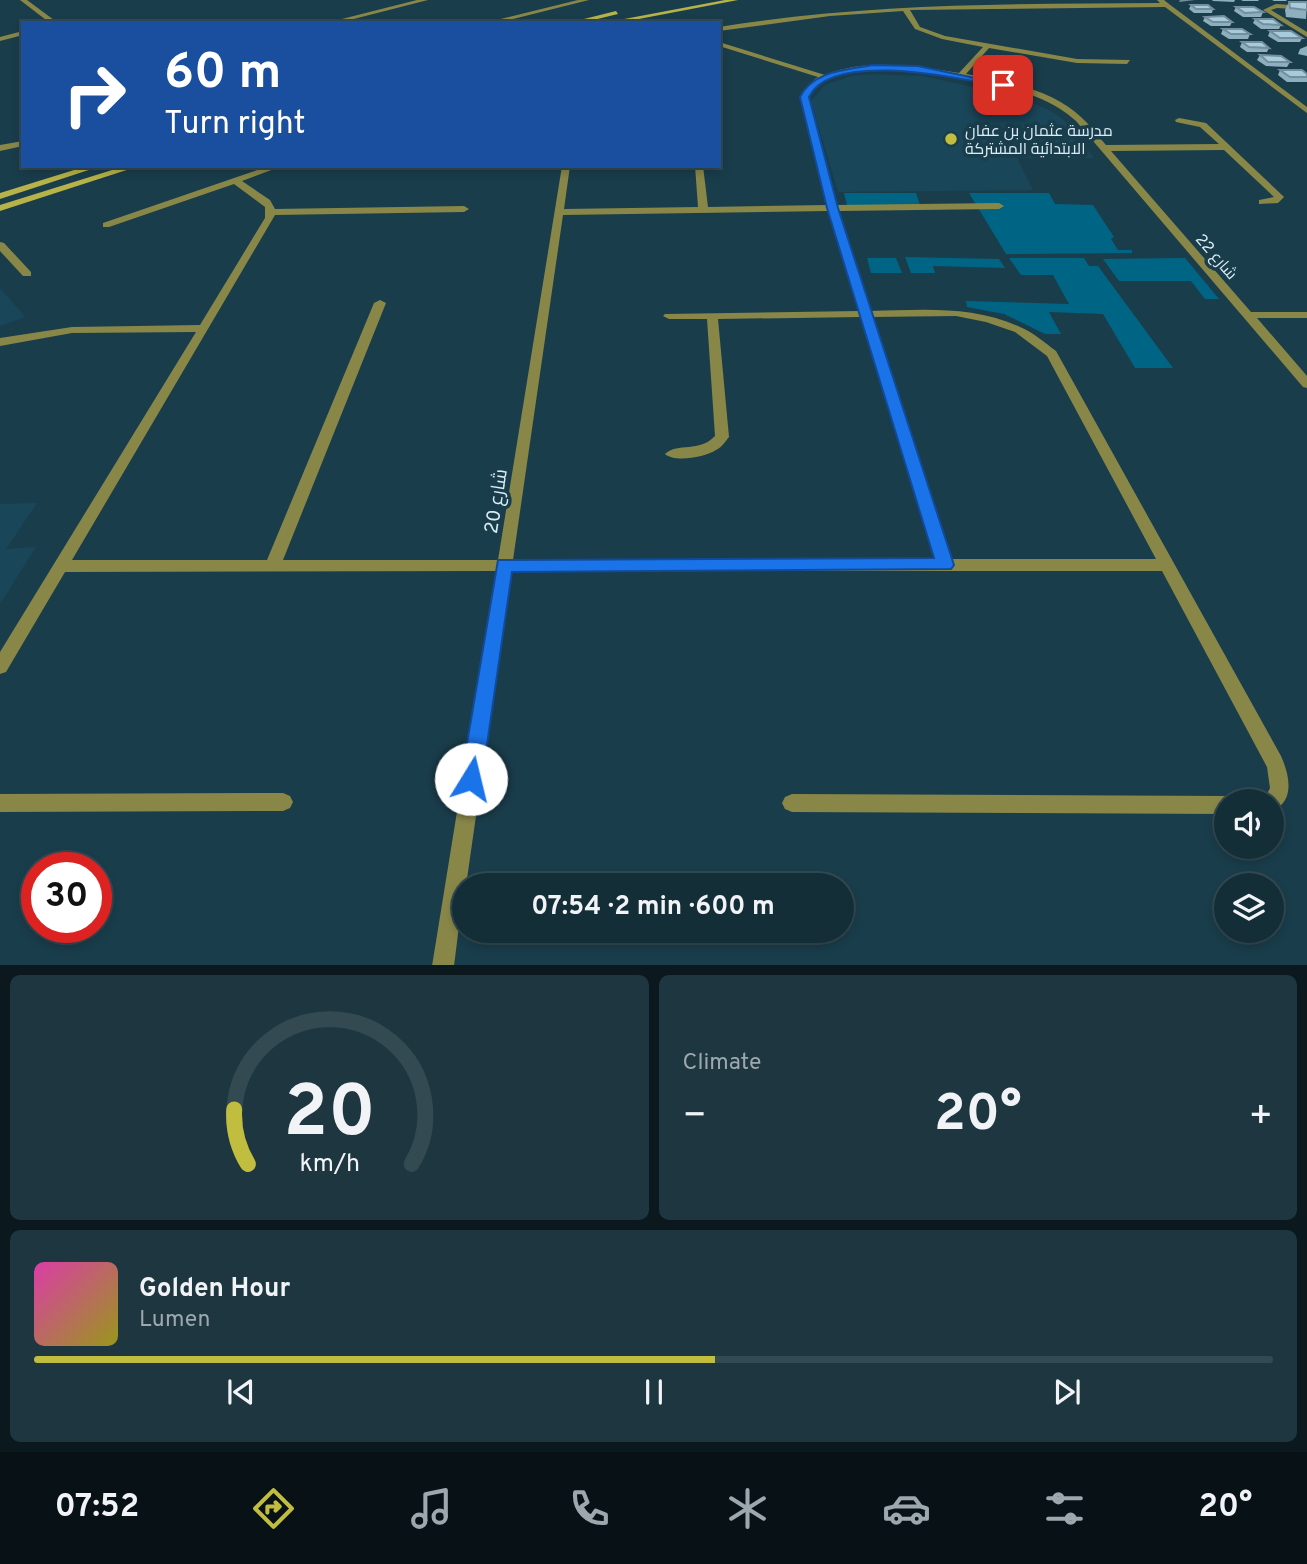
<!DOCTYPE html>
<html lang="en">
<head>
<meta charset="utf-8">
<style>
	:root { --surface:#142e38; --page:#1d3640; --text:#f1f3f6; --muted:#9da8ae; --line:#334a53; --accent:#c1bd3f }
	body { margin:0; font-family:Overpass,Cairo,sans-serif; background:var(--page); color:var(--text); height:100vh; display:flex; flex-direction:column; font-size:26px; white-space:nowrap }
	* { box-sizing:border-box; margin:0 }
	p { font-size:23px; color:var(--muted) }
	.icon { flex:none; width:38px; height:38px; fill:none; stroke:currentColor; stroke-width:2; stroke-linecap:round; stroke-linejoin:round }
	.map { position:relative; height:965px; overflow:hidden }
	.side { display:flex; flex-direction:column; gap:10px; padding:10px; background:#0b191f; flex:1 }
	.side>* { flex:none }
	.guide { position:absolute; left:21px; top:21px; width:700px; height:147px; border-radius:0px; box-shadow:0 4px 10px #0003,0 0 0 2px var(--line); background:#1a4fa0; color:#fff; overflow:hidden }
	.controls { position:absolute; left:1214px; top:789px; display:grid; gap:14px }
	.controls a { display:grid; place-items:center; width:70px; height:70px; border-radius:50%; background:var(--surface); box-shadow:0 4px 10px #0003,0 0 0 2px var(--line); font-size:35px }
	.speed { position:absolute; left:21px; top:852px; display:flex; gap:14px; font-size:35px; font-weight:700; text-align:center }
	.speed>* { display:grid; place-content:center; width:91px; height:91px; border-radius:50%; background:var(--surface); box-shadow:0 4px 10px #0003,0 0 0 2px var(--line); line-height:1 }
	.speed .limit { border:10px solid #d22; background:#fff; color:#111 }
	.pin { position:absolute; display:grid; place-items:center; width:60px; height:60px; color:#fff; margin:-30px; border-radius:14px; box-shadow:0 4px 10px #0006 }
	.me { position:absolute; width:77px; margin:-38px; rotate:9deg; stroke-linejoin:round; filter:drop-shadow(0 0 5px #0008) }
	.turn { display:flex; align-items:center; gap:24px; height:147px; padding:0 28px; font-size:32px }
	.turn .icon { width:91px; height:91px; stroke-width:2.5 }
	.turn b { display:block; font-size:49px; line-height:60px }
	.big { font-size:52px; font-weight:700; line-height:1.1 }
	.side .widget { flex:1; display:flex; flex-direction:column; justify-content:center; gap:10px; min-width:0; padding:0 24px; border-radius:10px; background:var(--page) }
	.side .dial { align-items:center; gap:0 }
	.dial svg { height:182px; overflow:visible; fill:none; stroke:var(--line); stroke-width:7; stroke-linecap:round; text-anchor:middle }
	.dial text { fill:var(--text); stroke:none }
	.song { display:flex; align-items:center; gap:21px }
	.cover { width:84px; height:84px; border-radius:10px; background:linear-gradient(135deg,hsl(320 70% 55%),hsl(60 70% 35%)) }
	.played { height:7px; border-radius:4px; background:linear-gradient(90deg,var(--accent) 55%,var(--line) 55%) }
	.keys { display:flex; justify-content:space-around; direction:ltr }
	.heat { display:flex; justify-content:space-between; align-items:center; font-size:38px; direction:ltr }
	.side .tiles { flex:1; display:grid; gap:10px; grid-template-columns:1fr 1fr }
	.widget:last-child { grid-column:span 2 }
	.trip { position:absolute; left:452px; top:873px; width:402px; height:70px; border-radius:35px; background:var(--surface); box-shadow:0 4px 10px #0003,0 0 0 2px var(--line); font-weight:700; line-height:70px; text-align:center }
	.dock { display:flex; height:112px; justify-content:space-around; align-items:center; background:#081216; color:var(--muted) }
	.dock .icon { width:49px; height:49px }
	.dock .on { color:var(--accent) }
	.dock b { font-size:32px; color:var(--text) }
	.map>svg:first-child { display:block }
	.built { fill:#1a4659 }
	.green { fill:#006484 }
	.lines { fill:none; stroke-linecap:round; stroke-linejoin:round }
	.street { fill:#898748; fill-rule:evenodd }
	.secondary { fill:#b7b348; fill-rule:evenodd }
	.wall { fill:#8eafbe }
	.shaded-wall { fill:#748e9b }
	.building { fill:#a5cbdd; stroke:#748e9b; stroke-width:2 }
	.route { fill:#1a73e8; stroke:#114b97; stroke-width:2 }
	.poi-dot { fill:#c1bd3f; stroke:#1a3d4b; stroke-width:2.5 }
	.labels { text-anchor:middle; stroke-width:7; stroke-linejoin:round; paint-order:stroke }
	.far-poi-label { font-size:16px; fill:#d9ecf5; stroke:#1a3d4b; text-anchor:start }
	.far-street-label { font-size:16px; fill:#d9ecf5; stroke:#1a3d4b }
	.street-label { font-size:19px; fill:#d9ecf5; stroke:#1a3d4b }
</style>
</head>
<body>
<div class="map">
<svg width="1307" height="966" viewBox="0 0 1307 966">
	<rect width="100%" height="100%" fill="#1a3d4b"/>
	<g class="built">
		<path d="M 870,74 L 923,76 L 1018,97 L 1049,110 L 1064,120 L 1094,158 L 1017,158 L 1033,190 L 838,192 L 811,101 L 825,85 L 852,76 Z"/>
		<path d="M 0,288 L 25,317 L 0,326 Z"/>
		<path d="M 37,503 L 6,549 L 36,547 L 0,604 L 0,504 Z"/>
	</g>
	<g class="green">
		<path d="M 844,193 L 916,193 L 920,205 L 852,206 L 847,205 Z"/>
		<path d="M 969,193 L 1049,193 L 1055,204 L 1093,205 L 1114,237 L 1111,239 L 1118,250 L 1132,250 L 1132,253 L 1006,254 Z"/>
		<path d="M 905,257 L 999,259 L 1005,268 L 933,266 L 935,273 L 911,273 Z"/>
		<path d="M 867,258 L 896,258 L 902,273 L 871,273 Z"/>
		<path d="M 1009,258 L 1084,258 L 1089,266 L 1098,266 L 1173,368 L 1135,368 L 1103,314 L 1049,312 L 1061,334 L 1045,334 L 1004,314 L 967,307 L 966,301 L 1069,304 L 1053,275 L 1021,275 Z"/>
		<path d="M 1185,258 L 1219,299 L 1205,299 L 1191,281 L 1119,281 L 1103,259 Z"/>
	</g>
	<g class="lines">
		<g class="street">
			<path d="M 20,0 L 27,0 L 58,23 L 50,23 Z"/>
			<path d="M 417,0 L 428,0 L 338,23 L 326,23 Z"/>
			<path d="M 578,0 L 589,0 L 497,23 L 484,23 Z"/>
			<path d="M 1157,0 L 1164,0 L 1169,4 L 1307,107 L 1307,113 L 1165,7 L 910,10 L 920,27 L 945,36 L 1077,59 L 1130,60 L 1127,64 L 1077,63 L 989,48 L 966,74 C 1004,81 1052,89 1081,117 C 1090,125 1098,136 1106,145 L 1219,144 L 1200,127 L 1176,122 L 1175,120 L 1179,118 L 1206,123 L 1282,195 L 1284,197 L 1278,203 L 1259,204 L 1259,200 L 1274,197 L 1224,150 L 1111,151 L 1251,312 L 1307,312 L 1307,318 L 1257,318 L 1307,376 L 1307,388 L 1303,387 L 1076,121 C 1065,111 1053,104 1039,98 C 992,78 869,55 823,81 C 817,84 813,92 809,97 L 836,205 L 999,203 L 1004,206 L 999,209 L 838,211 L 870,311 C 921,310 972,305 1020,327 C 1033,332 1045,343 1056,351 L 1281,756 C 1289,774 1296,801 1272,811 L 1272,802 L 1263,802 L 1270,788 L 1267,767 L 1162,571 L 511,571 L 466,886 L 464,886 L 454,966 L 432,966 L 496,571 L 65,572 L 6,672 L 0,674 L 0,652 L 196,332 L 72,333 L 0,346 L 0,338 L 72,327 L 200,325 L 265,218 L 265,207 L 234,184 L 109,227 L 103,227 L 103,223 L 269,166 L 282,166 L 242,181 L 270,200 L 275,209 L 464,206 L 469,209 L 464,212 L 275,215 L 72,560 L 267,560 L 374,303 L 380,300 L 386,303 L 283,560 L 498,560 L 562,166 L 570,166 L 564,209 L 698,207 L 695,166 L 703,166 L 708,207 L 827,205 L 801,97 L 815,79 L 818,77 L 719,46 L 719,42 L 825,75 C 866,58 916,66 959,73 L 983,47 L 942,39 L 915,29 L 903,11 L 830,16 L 719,31 L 719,27 C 866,3 1012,4 1160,3 ZM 828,211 L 859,311 L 665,314 L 663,316 L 669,319 L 707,319 L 715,436 C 699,453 678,442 665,454 C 675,463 705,457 716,450 C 722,447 725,442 729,437 L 718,319 L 861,317 L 936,559 L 513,560 L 563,215 ZM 956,316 L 986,322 L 1015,332 L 1047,356 L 1156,559 L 951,559 L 872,317 Z"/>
			<path d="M 1276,4 L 1307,6 L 1307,10 L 1277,8 L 1271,10 L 1307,32 L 1307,37 L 1263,10 Z"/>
			<path d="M 23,31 L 23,35 L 0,41 L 0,37 Z"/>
			<path d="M 23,141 L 23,146 L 0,151 L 0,145 Z"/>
			<path d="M 0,242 L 4,243 L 31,272 L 31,276 L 23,276 L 0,251 Z"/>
			<path d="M 283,793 L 290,796 L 293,802 L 290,808 L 283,811 L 0,812 L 0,794 Z"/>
			<path d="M 792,794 L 1227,796 L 1235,802 L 1227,802 L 1227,814 L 792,812 L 785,809 L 782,803 L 785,797 Z"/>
		</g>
		<g class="secondary">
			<path d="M 725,0 L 738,0 L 618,23 L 603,23 Z"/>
			<path d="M 616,11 L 618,14 L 581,23 L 568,23 Z"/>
			<path d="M 87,166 L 101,166 L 0,199 L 0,193 Z"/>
			<path d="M 125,166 L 139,166 L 0,211 L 0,205 Z"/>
		</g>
	</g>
	<g class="wall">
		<path d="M 1212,0 L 1235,0 L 1234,2 L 1213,1 Z"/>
		<path d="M 1241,0 L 1259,0 L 1258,1 L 1243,1 Z"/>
		<path d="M 1272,0 L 1287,0 L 1286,1 L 1274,1 Z"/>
		<path d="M 1289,2 L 1307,2 L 1306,19 L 1286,17 L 1285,10 Z"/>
		<path d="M 1191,5 L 1213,9 L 1212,13 L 1194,13 L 1189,9 Z"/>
		<path d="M 1236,7 L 1263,12 L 1261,17 L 1243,17 L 1234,11 Z"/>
		<path d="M 1205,17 L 1232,22 L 1230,26 L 1211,26 L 1203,21 Z"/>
		<path d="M 1255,19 L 1281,25 L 1279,29 L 1261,29 L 1253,23 Z"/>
		<path d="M 1223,29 L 1250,34 L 1248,39 L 1229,39 L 1221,34 Z"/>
		<path d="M 1270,31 L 1302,38 L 1300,42 L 1278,42 L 1268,36 Z"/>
		<path d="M 1242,42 L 1269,48 L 1267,52 L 1247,52 L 1240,47 Z"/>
		<path d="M 1307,46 L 1307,56 L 1298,54 L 1300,49 Z"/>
		<path d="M 1260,55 L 1290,62 L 1287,67 L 1266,66 L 1257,60 Z"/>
		<path d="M 1280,70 L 1307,74 L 1307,82 L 1287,82 L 1278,75 Z"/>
	</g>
	<path class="shaded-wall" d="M 1180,0 L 1195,0 L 1179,2 Z"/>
	<g class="building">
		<path d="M 1289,2 L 1307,2 L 1307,10 L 1290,8 Z"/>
		<path d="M 1191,5 L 1208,5 L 1213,9 L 1196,9 Z"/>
		<path d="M 1236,7 L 1254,7 L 1263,12 L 1245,13 Z"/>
		<path d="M 1224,16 L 1232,22 L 1213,22 L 1205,17 Z"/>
		<path d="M 1255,19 L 1273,19 L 1281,25 L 1263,24 Z"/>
		<path d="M 1223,29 L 1242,29 L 1250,34 L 1231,34 Z"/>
		<path d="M 1270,31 L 1291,31 L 1302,38 L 1280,38 Z"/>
		<path d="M 1242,42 L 1262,42 L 1269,48 L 1249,47 Z"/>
		<path d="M 1260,55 L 1281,56 L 1290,62 L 1268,62 Z"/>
		<path d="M 1280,70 L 1302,70 L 1307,74 L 1307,77 L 1290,77 Z"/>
	</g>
	<path class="route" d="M 872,65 L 918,66 L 1008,85 L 1003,87 C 962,79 832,49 809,97 L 838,208 L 954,565 L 951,569 L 512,572 L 482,779 L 479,786 L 471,789 L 464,786 L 461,779 L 498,560 L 934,558 L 827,208 L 800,97 C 813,71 845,70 872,65 Z"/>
	<circle class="poi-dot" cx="951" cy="139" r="7"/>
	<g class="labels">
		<g class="far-poi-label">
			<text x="965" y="136">مدرسة عثمان بن عفان<tspan x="965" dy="18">الابتدائية المشتركة</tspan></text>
		</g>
		<g class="far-street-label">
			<text transform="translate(1217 256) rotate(49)" y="6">شارع 22</text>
		</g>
		<g class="street-label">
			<text transform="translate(495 501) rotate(-81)" y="7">شارع 20</text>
		</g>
	</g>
</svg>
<div class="controls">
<a><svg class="icon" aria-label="sound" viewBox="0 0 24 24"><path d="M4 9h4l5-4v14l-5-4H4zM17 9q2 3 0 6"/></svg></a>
<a><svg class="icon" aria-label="layers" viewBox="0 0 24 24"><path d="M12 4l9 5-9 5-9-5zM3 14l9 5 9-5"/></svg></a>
</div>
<div class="speed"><div class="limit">30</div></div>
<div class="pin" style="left:1003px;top:85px;background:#d93025"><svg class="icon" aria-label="arrive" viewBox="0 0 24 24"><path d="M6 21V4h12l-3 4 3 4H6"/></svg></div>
<svg class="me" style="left:471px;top:779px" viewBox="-20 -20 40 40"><circle r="19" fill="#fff"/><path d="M0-13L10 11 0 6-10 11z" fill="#1a73e8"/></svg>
<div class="trip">07:54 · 2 min · 600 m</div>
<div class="guide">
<div class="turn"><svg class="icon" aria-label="right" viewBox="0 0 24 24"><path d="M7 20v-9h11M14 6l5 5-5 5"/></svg><div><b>60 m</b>Turn right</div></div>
</div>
</div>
<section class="side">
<div class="tiles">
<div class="widget dial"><svg viewBox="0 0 100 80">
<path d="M14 69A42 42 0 1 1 86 69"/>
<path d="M14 69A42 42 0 0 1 8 45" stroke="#c1bd3f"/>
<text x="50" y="56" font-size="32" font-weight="700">20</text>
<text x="50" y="72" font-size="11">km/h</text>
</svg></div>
<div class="widget"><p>Climate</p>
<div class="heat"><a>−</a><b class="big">20°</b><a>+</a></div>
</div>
<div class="widget">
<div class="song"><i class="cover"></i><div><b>Golden Hour</b><p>Lumen</p></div></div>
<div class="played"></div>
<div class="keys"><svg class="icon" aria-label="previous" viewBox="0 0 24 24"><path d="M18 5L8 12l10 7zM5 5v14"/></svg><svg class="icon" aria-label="pause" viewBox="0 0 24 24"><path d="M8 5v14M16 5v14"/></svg><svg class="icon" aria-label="next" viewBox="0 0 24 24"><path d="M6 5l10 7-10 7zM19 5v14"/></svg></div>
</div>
</div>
</section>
<nav class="dock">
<b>07:52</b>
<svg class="icon on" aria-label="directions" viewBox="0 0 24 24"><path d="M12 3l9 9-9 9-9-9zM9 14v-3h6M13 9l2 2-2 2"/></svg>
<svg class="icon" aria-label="music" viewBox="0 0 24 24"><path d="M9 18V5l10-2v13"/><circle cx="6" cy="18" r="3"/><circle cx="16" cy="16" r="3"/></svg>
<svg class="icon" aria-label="phone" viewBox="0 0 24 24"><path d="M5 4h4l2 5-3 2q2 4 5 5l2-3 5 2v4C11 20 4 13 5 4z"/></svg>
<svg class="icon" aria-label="climate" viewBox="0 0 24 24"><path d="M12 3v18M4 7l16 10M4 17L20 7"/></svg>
<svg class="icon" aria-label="car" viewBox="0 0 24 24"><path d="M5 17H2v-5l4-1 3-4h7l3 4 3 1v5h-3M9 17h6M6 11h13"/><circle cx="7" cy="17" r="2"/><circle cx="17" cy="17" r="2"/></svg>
<svg class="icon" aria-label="filters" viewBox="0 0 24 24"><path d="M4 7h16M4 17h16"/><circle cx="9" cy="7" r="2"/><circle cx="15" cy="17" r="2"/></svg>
<b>20°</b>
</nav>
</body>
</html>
